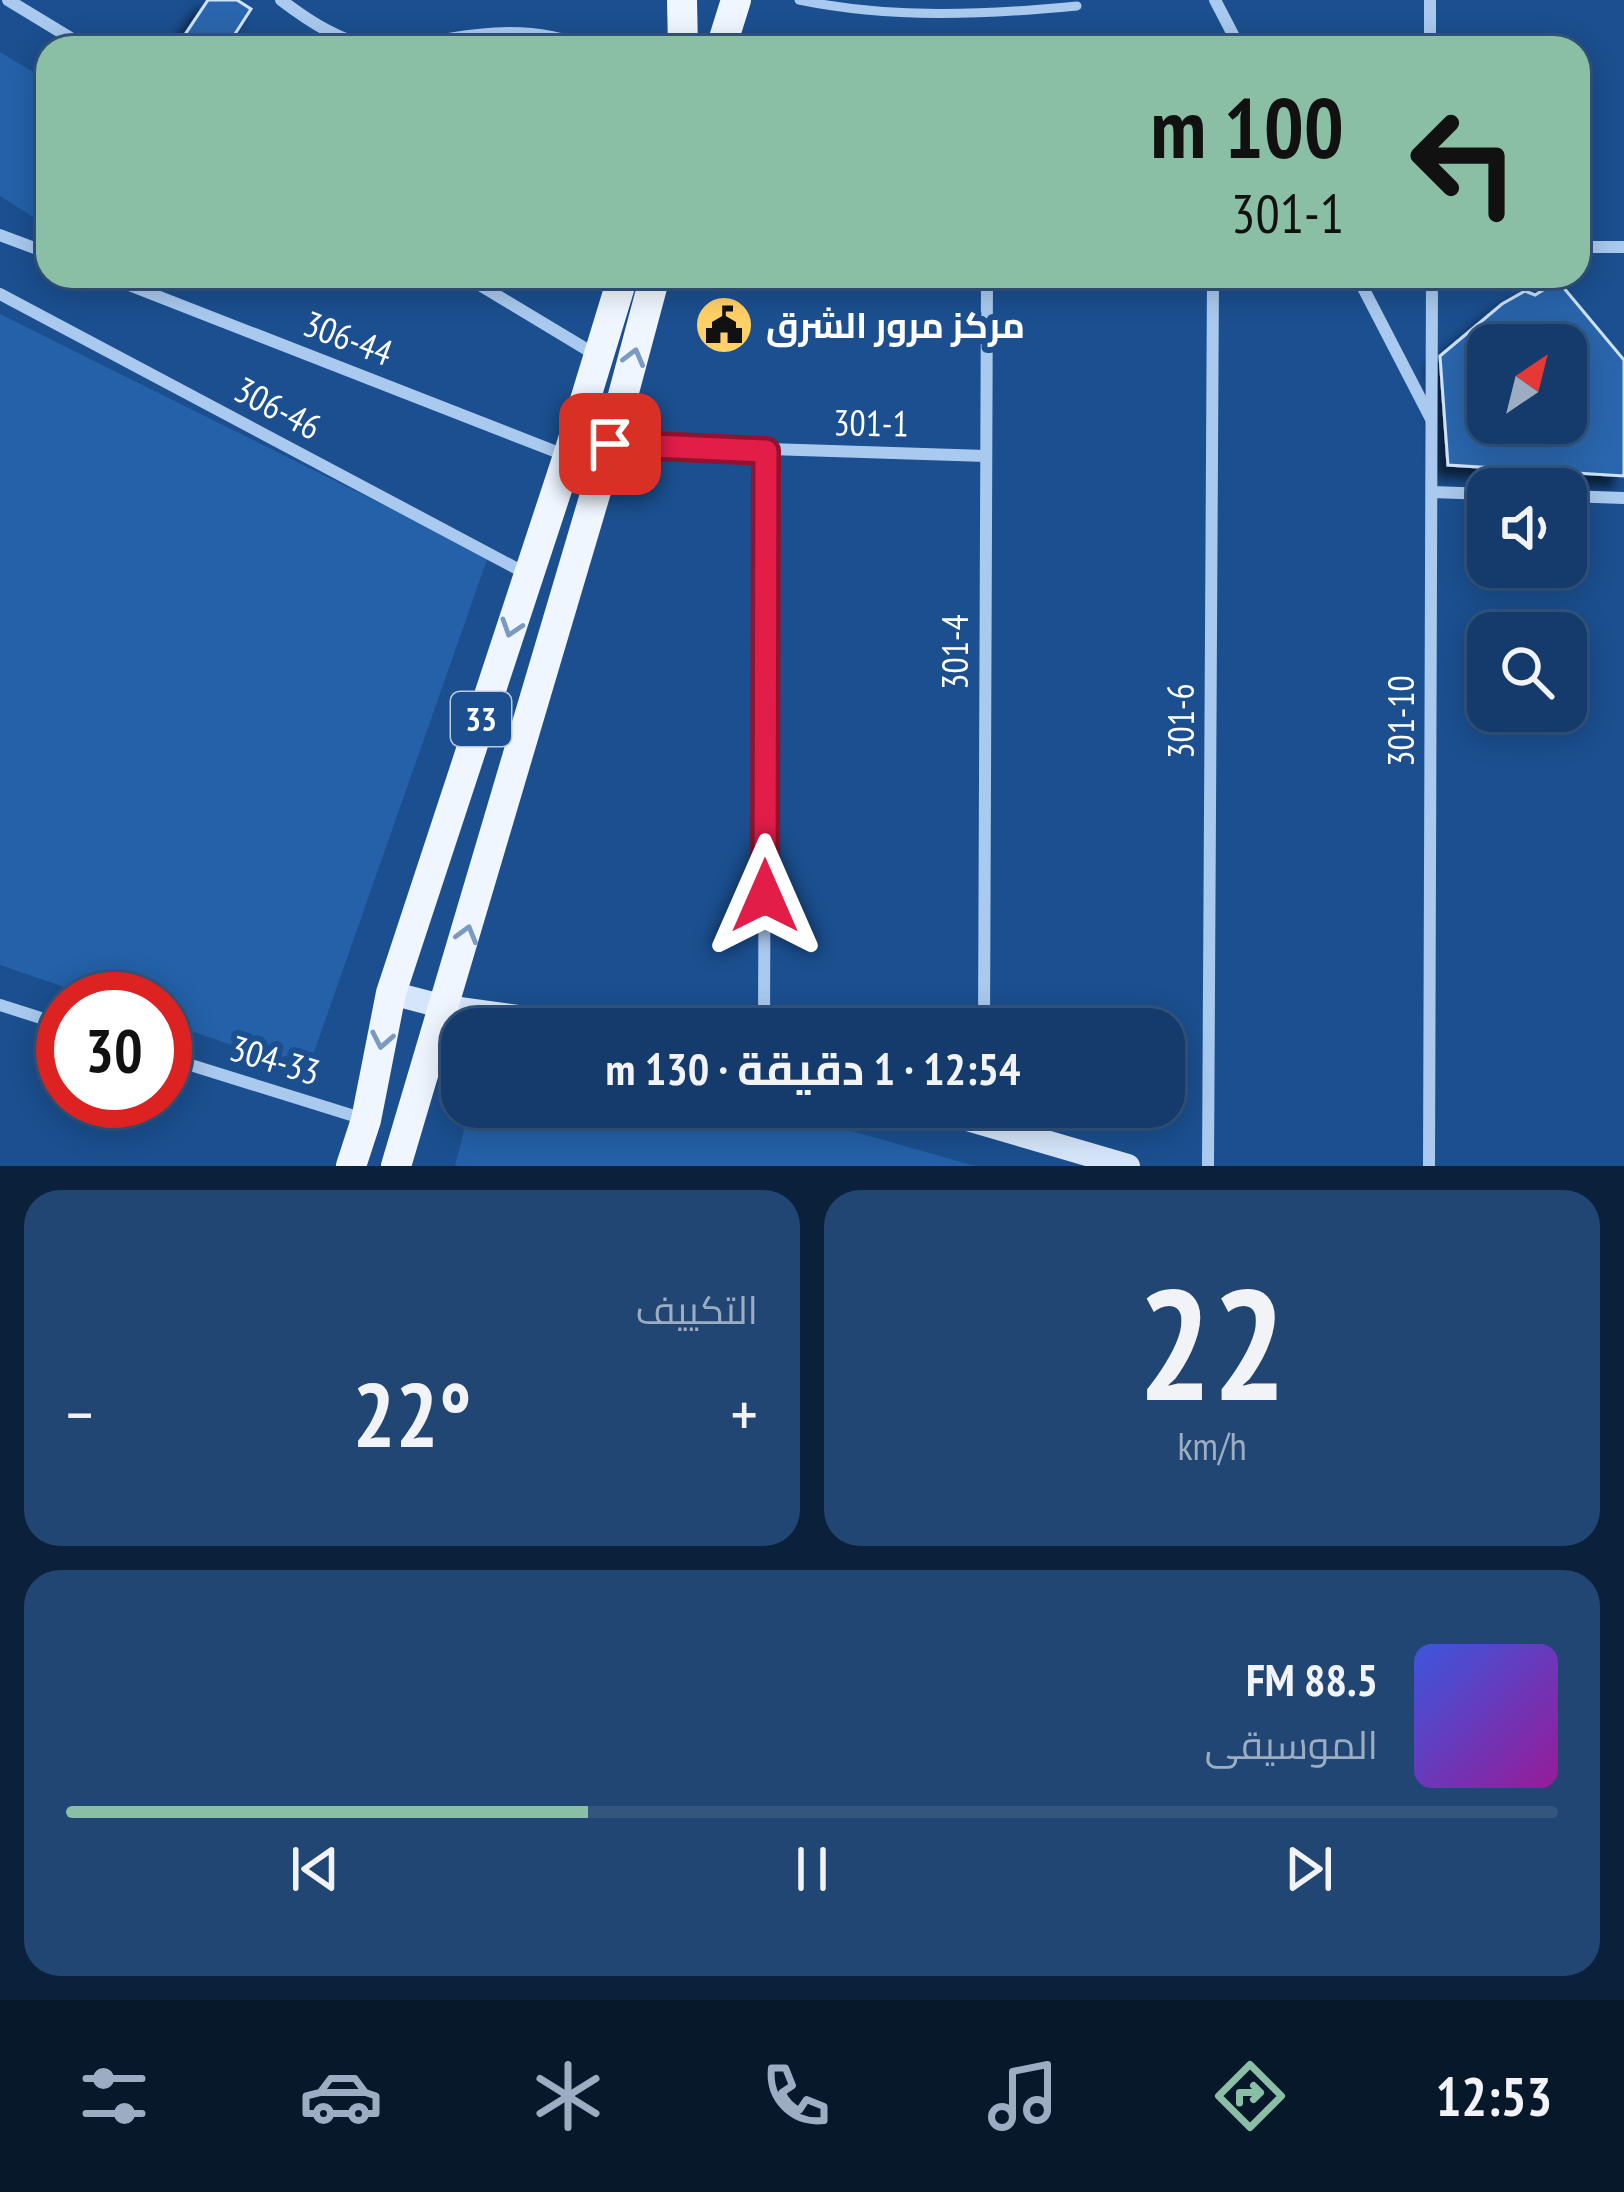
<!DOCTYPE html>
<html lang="ar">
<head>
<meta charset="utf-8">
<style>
	:root { --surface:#143b6b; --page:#214673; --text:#f1f3f6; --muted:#9dadc1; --line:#33557e; --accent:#8abfa5 }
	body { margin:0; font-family:"PT Sans Narrow",Cairo,sans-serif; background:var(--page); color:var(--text); direction:rtl; height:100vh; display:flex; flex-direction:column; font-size:45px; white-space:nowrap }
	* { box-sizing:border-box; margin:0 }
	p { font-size:39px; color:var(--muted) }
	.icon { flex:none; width:66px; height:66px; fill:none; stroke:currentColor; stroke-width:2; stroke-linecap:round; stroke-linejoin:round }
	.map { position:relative; height:1166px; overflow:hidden; direction:ltr }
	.panel { display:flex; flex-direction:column; gap:24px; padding:24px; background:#0b203b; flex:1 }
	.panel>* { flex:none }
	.top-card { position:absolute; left:36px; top:36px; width:1554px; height:252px; border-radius:36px; box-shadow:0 6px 30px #0003,0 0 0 3px var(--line); direction:rtl; background:#8abfa5; color:#111; overflow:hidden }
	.needle { width:78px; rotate:35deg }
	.fabs { position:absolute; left:1467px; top:324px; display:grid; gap:24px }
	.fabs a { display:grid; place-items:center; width:120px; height:120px; border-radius:24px; background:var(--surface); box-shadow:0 6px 30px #0003,0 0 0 3px var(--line); font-size:60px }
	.speed { position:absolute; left:36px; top:972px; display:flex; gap:24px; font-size:60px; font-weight:700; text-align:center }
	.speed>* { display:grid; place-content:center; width:156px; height:156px; border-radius:50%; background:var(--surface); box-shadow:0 6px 30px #0003,0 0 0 3px var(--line); line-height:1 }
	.speed .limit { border:18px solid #d22; background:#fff; color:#111 }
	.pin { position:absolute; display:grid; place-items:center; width:102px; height:102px; color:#fff; margin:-51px; border-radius:24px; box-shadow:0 6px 18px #0006 }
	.me { position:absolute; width:132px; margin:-66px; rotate:0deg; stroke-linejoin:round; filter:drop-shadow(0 0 9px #0008) }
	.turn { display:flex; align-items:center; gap:42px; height:252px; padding:0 48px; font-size:54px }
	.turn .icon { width:156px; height:156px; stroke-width:2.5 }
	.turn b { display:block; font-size:84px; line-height:102px }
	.big { font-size:90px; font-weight:700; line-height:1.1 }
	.panel .card { flex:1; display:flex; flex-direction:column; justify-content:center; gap:18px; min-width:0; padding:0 42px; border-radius:36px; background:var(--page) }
	.panel .dial { align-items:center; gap:0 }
	.dial b { font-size:156px; line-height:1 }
	.song { display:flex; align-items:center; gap:36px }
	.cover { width:144px; height:144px; border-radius:18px; background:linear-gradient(135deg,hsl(230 70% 55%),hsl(300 70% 35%)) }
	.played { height:12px; border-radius:6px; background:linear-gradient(90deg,var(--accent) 35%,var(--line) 35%) }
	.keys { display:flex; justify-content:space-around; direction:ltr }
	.heat { display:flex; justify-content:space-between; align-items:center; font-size:66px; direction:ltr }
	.panel .tiles { flex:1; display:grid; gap:24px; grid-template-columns:1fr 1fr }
	.card:last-child { grid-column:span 2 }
	.trip { position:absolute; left:441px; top:1008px; width:744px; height:120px; border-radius:36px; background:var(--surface); box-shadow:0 6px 30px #0003,0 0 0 3px var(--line); font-weight:700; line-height:120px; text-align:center; direction:rtl }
	.tab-bar { display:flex; height:192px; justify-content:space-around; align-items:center; background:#08182b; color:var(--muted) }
	.tab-bar .icon { width:84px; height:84px }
	.tab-bar .on { color:var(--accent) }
	.tab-bar b { font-size:54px; color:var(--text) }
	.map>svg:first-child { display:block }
	.green { fill:#2461a8 }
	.building { fill:#2a66ad; stroke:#cfe3fa; stroke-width:3; fill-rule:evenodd; filter:url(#shadow) }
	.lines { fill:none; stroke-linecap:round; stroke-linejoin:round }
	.lane { stroke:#a9c9ee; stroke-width:9 }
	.street { stroke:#a9c9ee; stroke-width:12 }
	.secondary { stroke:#d6e6fa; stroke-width:24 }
	.primary { stroke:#f0f6ff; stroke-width:30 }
	.oneway { stroke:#7b9ac1 }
	.route-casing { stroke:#92132f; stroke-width:30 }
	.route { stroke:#e11d48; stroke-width:21 }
	.labels { text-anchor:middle; stroke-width:12; stroke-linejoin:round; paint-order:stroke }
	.shield { fill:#1b4f8f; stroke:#bbcadd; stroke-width:3 }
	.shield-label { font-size:33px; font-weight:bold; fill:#fff }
	.poi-label { font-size:36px; font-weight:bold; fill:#fff; stroke:#1b4f8f; text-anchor:start }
	.street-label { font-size:36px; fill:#fff; stroke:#1b4f8f }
</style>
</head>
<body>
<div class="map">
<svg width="1624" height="1166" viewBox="0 0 1624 1166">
	<defs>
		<filter id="shadow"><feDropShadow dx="-11" dy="11" stdDeviation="6" flood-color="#0009"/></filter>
	</defs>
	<rect width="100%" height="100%" fill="#1b4f8f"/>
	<g class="green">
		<path d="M 0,52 L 48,81 L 48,203 L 38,220 L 0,196 Z"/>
		<path d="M 0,314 L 488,557 L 313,1055 L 266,1057 L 165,1022 L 165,999 L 99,999 L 0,965 Z"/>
		<path d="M 470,1107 L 767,1107 L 975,1166 L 455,1166 Z"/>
	</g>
	<g class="building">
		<path d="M 208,0 L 237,0 L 251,9 L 226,48 L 209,48 L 186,33 Z"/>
		<path d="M 1558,281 L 1624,360 L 1624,476 L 1448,465 L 1440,356 L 1502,304 L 1525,291 L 1535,295 ZM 1488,345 L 1566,345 L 1566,423 L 1488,423 Z"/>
	</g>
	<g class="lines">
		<path class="lane" d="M 799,0 C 892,19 983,15 1077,6"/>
		<g class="street">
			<path d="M 8,0 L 87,48"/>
			<path d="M 281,0 C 310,22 342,43 378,48"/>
			<path d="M 1215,0 L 1240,48"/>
			<path d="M 1430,0 L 1430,48"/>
			<path d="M 403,48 C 459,35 532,22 585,48"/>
			<path d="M 0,235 L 48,253"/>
			<path d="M 1578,247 L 1624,247"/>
			<path d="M 106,276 L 567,456"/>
			<path d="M 465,276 L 596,355"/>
			<path d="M 1357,276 L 1431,419"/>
			<path d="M 0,294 L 527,574"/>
			<path d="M 610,444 L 986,456"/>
			<path d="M 1432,492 L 1488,494"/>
			<path d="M 1566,496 L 1624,498"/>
			<path d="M 0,1005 L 63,1025"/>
			<path d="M 764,1029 L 766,451"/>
			<path d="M 984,1029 L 987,276"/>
			<path d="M 165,1057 L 364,1119"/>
			<path d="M 1208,1166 L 1213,276"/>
			<path d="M 1429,1166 L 1432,276"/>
		</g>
		<g class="secondary">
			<path d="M 391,993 L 445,1007 L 608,1029"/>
			<path d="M 926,1107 L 1128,1166"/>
		</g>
		<g class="primary">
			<path d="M 682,0 L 683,48"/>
			<path d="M 721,48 L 736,0"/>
			<path d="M 351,1166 L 366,1120 L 391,993 L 568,456 L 623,276"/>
			<path d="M 396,1166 L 610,444 L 655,276"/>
		</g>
	</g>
	<defs><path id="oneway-chevron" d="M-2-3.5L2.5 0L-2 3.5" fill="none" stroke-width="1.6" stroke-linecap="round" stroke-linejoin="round" transform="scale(3)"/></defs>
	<g class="oneway">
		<use href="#oneway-chevron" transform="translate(634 357) rotate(-75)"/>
		<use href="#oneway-chevron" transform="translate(511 628) rotate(108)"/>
		<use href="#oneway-chevron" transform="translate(467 934) rotate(-74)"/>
		<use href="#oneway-chevron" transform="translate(382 1040) rotate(101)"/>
	</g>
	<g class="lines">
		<g class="route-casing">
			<path id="route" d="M 610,444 L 766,451 L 765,896"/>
		</g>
		<use href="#route" class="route"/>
	</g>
	<defs>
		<g id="civic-disc" transform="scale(3)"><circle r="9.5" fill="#ffd166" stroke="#1b4f8f"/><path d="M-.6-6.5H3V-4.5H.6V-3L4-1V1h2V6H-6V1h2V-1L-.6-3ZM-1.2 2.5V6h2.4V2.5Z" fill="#111"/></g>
	</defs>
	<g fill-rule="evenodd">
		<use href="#civic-disc" x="724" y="325"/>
	</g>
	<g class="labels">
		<rect class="shield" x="451" y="692" width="60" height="54" rx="9"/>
		<g class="shield-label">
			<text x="481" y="731">33</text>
		</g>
		<g class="poi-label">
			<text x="766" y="338">مرکز مرور الشرق</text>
		</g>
		<g class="street-label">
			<text transform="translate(348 338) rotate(21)" y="13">306-44</text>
			<text transform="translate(278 408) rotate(28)" y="13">306-46</text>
			<text transform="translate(871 423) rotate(1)" y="13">301-1</text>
			<text transform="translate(955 652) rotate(-90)" y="13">301-4</text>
			<text transform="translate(1181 721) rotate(-90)" y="13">301-6</text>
			<text transform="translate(1401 721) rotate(-90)" y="13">301-10</text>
			<text transform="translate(275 1060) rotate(17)" y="13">304-33</text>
		</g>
	</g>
</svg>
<div class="fabs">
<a><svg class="needle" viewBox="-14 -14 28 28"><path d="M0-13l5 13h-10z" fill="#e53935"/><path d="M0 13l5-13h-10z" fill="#9dadc1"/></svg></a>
<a><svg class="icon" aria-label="sound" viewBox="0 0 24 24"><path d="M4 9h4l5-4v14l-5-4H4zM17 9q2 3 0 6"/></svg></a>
<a><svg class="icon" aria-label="search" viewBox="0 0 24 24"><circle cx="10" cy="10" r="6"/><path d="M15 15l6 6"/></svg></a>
</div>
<div class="speed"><div class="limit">30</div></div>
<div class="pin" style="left:610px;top:444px;background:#d93025"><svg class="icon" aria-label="arrive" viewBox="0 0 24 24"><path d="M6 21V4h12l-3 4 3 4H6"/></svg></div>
<svg class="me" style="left:765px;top:896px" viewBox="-20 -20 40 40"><path d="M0-17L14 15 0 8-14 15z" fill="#e11d48" stroke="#fff" stroke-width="4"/></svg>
<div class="trip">12:54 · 1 دقيقة · 130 m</div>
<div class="top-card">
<div class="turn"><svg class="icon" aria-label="left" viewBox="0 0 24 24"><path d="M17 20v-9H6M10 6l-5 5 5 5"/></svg><div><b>100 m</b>301-1</div></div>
</div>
</div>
<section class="panel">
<div class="tiles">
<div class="card dial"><b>22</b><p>km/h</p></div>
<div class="card"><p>التكييف</p>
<div class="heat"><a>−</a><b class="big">22°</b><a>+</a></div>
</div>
<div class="card">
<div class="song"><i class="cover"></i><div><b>88.5 FM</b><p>الموسيقى</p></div></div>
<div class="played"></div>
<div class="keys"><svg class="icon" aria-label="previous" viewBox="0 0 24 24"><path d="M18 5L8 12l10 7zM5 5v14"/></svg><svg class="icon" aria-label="pause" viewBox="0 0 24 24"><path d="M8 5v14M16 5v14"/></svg><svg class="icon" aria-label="next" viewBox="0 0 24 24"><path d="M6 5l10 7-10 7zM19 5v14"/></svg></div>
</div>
</div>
</section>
<nav class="tab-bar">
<b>12:53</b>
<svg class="icon on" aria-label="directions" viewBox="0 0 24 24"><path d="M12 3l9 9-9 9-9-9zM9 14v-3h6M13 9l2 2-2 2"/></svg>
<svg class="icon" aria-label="music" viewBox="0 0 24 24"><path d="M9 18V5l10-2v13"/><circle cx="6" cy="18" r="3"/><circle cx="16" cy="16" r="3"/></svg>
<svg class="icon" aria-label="phone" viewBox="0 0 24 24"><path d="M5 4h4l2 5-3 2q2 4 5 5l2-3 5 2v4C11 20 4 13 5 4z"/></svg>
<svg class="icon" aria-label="climate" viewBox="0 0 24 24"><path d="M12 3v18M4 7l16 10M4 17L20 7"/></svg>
<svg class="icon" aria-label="car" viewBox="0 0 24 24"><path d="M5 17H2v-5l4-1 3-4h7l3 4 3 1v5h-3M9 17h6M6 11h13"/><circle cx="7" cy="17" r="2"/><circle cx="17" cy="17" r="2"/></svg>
<svg class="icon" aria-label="filters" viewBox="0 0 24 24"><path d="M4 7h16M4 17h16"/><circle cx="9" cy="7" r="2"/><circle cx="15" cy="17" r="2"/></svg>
</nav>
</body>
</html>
